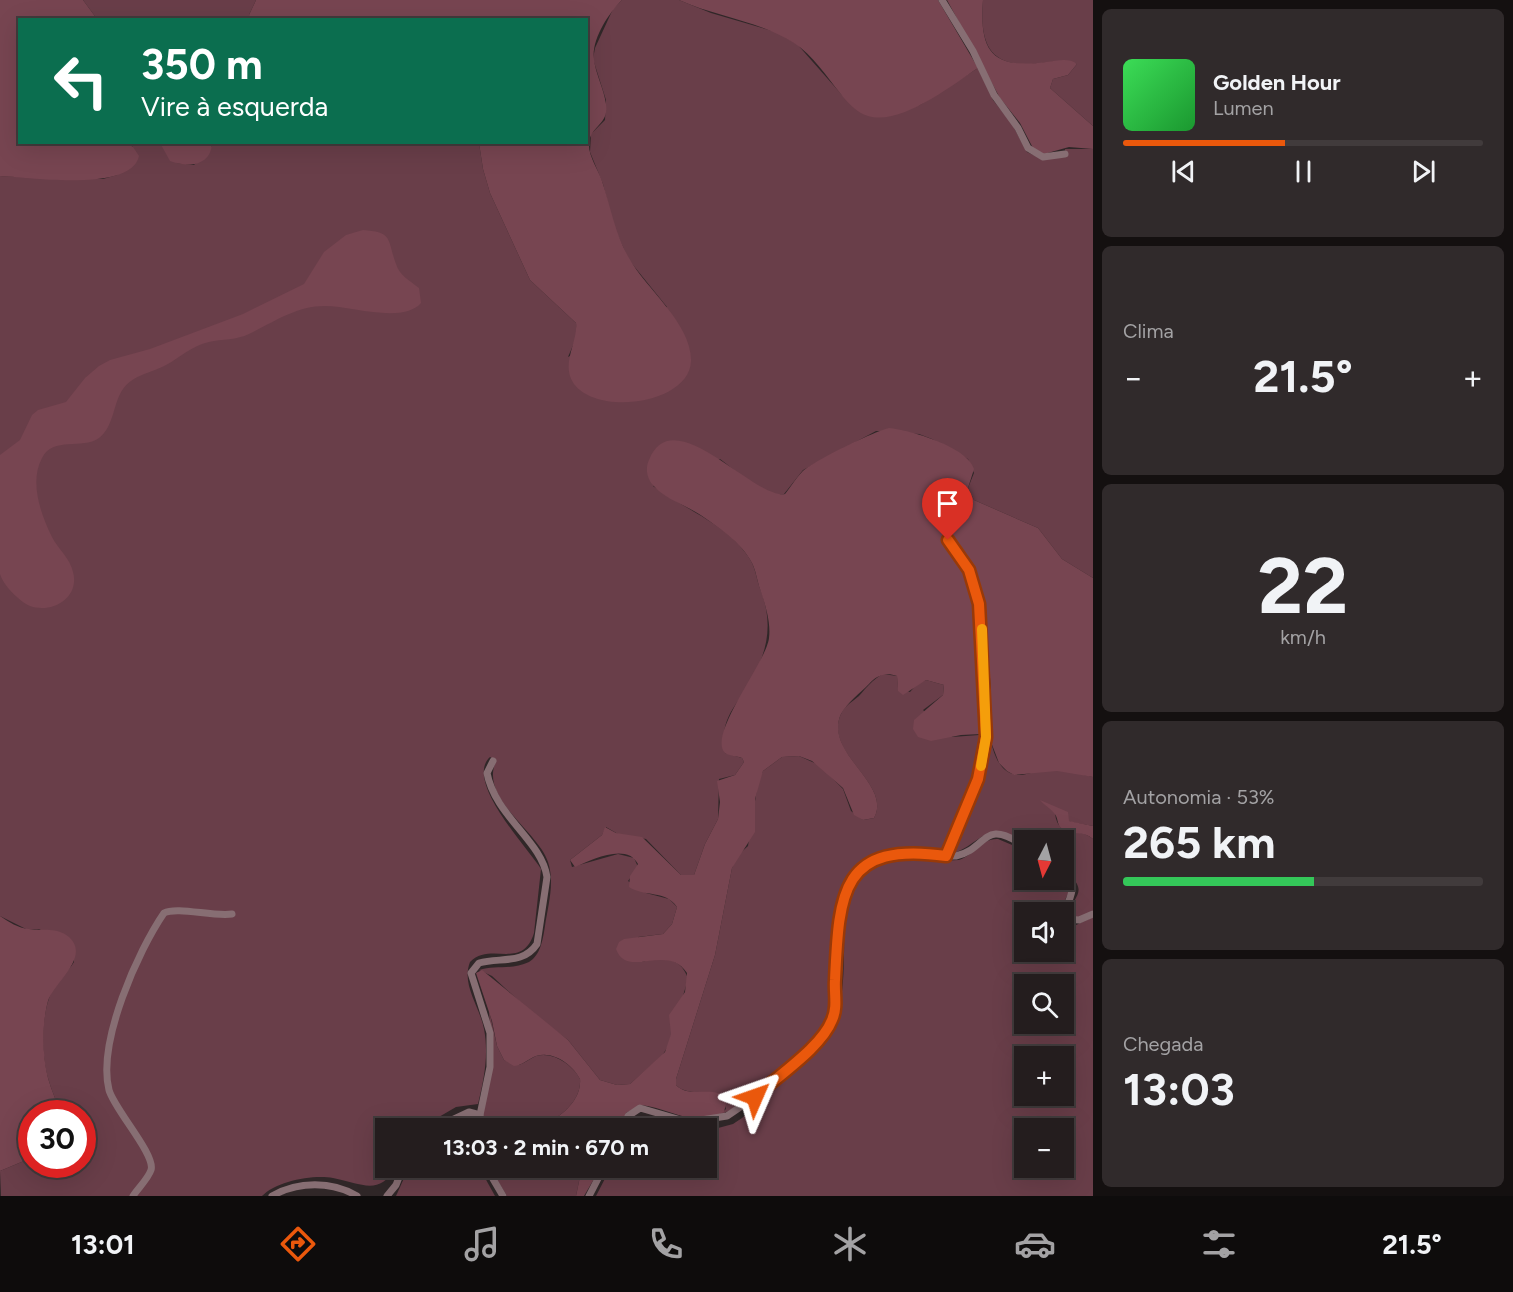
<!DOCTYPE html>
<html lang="pt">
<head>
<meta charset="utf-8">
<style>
	:root { --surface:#241d1e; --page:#302a2b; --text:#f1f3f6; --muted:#a3a2a4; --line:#413b3c; --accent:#ea580c }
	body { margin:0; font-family:Figtree,sans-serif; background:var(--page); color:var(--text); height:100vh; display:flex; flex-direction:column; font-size:22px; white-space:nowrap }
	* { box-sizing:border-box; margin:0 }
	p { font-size:20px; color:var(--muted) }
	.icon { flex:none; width:33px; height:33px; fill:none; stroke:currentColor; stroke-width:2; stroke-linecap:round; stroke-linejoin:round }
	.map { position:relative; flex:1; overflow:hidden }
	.side { display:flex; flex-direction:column; gap:9px; padding:9px; background:#141010; width:420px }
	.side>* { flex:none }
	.hud { position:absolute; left:18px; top:18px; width:570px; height:126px; border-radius:0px; box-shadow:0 6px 24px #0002,0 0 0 2px var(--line); background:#0b6e4f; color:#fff; overflow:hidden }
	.needle { width:39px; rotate:186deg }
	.buttons { position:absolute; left:1014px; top:830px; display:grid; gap:12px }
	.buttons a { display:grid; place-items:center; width:60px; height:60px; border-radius:0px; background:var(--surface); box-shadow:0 6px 24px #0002,0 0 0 2px var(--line); font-size:30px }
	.speed { position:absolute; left:18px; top:1100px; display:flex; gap:12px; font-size:30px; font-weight:700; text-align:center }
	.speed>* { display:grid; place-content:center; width:78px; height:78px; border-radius:50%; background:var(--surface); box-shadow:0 6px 24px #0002,0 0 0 2px var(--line); line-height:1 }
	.speed .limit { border:9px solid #d22; background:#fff; color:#111 }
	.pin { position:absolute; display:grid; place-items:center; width:51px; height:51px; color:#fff; margin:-62px -26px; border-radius:50% 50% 50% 0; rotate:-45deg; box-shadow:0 0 6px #0007 }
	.pin .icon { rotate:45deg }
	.me { position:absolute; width:66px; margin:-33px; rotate:47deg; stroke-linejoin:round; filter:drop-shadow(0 0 4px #0008) }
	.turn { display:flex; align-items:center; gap:21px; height:126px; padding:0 24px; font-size:27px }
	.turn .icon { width:78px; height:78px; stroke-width:2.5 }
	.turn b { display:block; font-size:42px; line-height:51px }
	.big { font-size:45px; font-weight:700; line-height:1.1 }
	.side .widget { flex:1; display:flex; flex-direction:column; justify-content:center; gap:9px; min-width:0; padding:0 21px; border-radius:9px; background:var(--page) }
	.side .dial { align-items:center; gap:0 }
	.dial b { font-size:78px; line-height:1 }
	.song { display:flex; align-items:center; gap:18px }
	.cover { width:72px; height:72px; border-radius:9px; background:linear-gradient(135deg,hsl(130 70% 55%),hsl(130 70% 35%)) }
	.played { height:6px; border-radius:3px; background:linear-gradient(90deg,var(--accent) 45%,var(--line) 45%) }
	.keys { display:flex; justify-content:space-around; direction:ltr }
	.heat { display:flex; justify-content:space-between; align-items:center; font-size:33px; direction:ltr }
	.charge { height:9px; border-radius:4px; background:linear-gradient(90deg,#34c759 53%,var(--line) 0) }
	.trip { position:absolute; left:375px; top:1118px; width:342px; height:60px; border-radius:0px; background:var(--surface); box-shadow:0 6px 24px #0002,0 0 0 2px var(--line); font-weight:700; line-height:60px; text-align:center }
	.menu { display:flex; height:96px; justify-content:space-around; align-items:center; background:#0e0c0c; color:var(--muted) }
	.menu .icon { width:42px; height:42px }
	.menu .current { color:var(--accent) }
	.menu b { font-size:27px; color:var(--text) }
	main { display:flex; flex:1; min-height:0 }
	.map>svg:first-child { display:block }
	.green { fill:#693e49; fill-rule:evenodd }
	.forest { fill:#774551 }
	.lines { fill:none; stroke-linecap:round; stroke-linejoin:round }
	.minor { stroke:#876e73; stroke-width:7 }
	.route-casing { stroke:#983908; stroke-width:15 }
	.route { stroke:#ea580c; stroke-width:10 }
	.slow { stroke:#f59e0b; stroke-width:10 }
</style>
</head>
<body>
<main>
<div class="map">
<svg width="1093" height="1196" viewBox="0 0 1093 1196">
	<rect width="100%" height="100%" fill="#302728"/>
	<g class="green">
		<path d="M 83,0 L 256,0 L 249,15 L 250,20 L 97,19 Z"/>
		<path d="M 622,0 L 679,0 L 711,13 L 776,32 L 797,44 L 842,95 L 883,117 L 920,105 L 978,68 L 993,100 L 1012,124 L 1027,152 L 1042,159 L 1066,157 L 1065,149 L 1093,149 L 1093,578 L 1062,559 L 1038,528 L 974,500 L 968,488 L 974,473 L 968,459 L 932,439 L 919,434 L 876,431 L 803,470 L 784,494 C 762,498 737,471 720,459 L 653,486 C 685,510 730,525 751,561 C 756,570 757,582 761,591 C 773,623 768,650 752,679 C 736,708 719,717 725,753 L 742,758 L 744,762 L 735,775 L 719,779 L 718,819 L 705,844 L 694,875 L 681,875 L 646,839 L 618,834 L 606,827 L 602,835 L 570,860 L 572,867 L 618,854 L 634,858 L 638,867 L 628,881 L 646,893 L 669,899 L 677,907 L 672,924 L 663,934 L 638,937 L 642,962 C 661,957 681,956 688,979 L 668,1046 L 662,1056 L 630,1084 L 617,1085 L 600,1080 L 568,1040 L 532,1013 L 492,976 L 479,970 C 495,965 513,970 529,962 C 541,955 543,938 545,926 C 548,905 555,883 548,862 C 538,831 479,799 496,761 L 490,757 C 464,781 527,847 541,869 L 534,933 C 522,971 491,941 470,962 C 461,985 480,1007 484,1029 C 489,1055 484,1079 478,1104 L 456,1107 L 420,1128 L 386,1128 L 386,1167 L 396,1167 C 379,1196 363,1184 333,1178 C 314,1174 276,1181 262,1196 L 1,1196 L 0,1171 L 31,1158 L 32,1164 L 82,1164 L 82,1113 L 60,1113 C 57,1101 51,1090 48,1078 C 41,1053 41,1014 52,991 C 57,979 68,972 74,962 L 74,947 L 39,929 L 26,929 L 0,916 L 0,176 L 103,179 L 117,175 L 133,147 L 127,143 L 160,143 L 177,163 L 194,165 L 212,146 L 212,143 L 479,143 L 483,169 L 490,193 L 530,280 L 576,323 L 577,336 L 568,357 L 667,307 L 629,260 L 614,227 L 603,184 L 590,152 L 591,134 L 605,120 L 606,100 L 593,59 L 595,48 L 613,9 Z"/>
		<path d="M 983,0 L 1093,0 L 1093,126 L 1050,88 L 1053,79 L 1068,75 L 1077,64 C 1061,59 1048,63 1031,64 C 986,66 980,39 983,0 Z"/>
		<path d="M 883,674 L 897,676 L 898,688 L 910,692 L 917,684 L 926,680 L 944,685 L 943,695 L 923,710 L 952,737 L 979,735 L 982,730 L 970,788 L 942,853 C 840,835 835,898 829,978 C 828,990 831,1003 828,1014 C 821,1040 744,1108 719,1115 L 726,1109 L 722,1095 C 708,1090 686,1096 676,1085 L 676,1079 L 715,955 L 732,868 L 736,857 L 748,846 L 758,782 L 763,771 L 782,757 L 799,756 L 819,765 L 843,789 L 851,811 L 863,820 L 874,818 C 893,783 820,752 842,712 C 846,705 853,701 859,696 C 867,687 872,680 883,674 Z"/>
		<path d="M 990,734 C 992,752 1000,777 1022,775 C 1028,774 1034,772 1041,771 C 1058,769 1076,773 1093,777 L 1093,826 L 1071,822 L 1055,814 C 1059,840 1078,826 1093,839 L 1093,912 L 1083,917 L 1069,917 C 1073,892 1091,894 1064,869 L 1064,840 L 1024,840 L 1024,843 C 985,817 982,845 949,855 C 970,812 987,783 990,734 Z"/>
		<path d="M 998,839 L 1024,850 L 1024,879 L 1062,879 L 1069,892 L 1059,912 L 1024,912 L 1024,951 L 1064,951 L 1064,925 L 1074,926 L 1093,917 L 1093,1196 L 596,1196 L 611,1167 L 706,1167 L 707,1131 L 733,1124 L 742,1118 L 826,1042 C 851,1005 841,944 846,900 C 877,835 905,864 959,860 C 974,855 982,838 998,839 ZM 1024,984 L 1064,984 L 1064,1023 L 1024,1023 ZM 1024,1056 L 1064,1056 L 1064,1095 L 1024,1095 ZM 1024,1128 L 1064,1128 L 1064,1167 L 1024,1167 Z"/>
		<path d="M 489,1010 L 497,1046 L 504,1060 L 519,1065 C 525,1063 531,1058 536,1056 C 553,1051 573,1065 580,1079 C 582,1103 556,1121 536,1128 L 484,1128 L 483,1113 L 492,1067 Z"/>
		<path d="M 409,1167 L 479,1167 L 495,1196 L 396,1196 Z"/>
		<path d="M 489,1167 L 582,1167 L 576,1196 L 507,1196 Z"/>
	</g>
	<g class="forest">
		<path d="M 0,0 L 83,0 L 97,19 L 20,20 L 20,142 L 127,143 L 133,147 L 139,156 C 131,193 28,177 0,176 Z"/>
		<path d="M 256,0 L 622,0 C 608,14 591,40 594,60 C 596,75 604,89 606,104 C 609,125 591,125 589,143 C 588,156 598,169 602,181 C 611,208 615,234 629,258 C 646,289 692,324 691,361 C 690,403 599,417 574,384 C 560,364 578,343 576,323 L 530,280 L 490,193 L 483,169 L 479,143 L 586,142 L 586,20 L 250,19 L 249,15 Z"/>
		<path d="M 679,0 L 938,0 L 978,68 C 952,85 901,126 868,116 C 857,113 847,102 840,93 C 827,77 812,54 794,43 C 760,21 717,17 679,0 Z"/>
		<path d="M 947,0 L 983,0 C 979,53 993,69 1046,62 C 1057,61 1068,57 1077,64 L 1068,75 L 1053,79 L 1050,88 L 1093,126 L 1093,149 L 1069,147 L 1044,154 L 1033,148 L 1020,123 L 1000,98 Z"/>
		<path d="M 160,143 L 212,143 C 211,166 188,168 170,161 Z"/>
		<path d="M 363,230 C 394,232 387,240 396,264 C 400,276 409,280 419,288 L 421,303 C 403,324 351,306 325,306 C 296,306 274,322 249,334 C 237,340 222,339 209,342 C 191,346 181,357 166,365 C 151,373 133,375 123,389 C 113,403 114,427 99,438 C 82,450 53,436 42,458 C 29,482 41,515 52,537 C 58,549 70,558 73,572 C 80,597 53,614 30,606 C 19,601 3,585 0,574 C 0,565 0,551 0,542 C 0,513 0,484 0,455 L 20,440 L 32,415 L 38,410 L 66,402 L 85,378 L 99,366 L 110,360 L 150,349 L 243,314 L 304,284 L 324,252 L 346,235 Z"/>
		<path d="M 889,428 C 910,430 968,447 974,469 L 968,488 L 974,500 L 1038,528 L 1062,559 L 1093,578 L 1093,777 L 1057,771 L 1014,775 L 1007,771 L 999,763 L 991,742 L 991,689 L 983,596 L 968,558 L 953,536 L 945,536 L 943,545 C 982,574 978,636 980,679 C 981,696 984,716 981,734 L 961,735 L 931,741 L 918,737 L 913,729 L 914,720 L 943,695 L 944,685 L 926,680 L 903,695 L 898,691 L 897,676 C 886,672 877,675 869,684 C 860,693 847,703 841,714 C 823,753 893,784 874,818 L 863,820 L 854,815 L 843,788 L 812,761 L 799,756 L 782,757 L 763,771 L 755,799 L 755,832 L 732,868 L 715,955 L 676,1079 L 676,1085 C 688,1098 708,1087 723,1095 L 726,1104 L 724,1112 C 693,1129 670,1108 641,1105 L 626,1113 L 621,1128 L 536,1128 C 556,1121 582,1103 580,1079 C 573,1065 553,1050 536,1056 C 528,1059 523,1065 514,1066 L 504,1060 L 497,1046 L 492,1021 L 476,973 L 482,970 L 568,1040 L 600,1080 L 617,1085 L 630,1084 L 665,1052 L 671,1034 L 669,1015 L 685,992 L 687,973 C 667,942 627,980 616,949 L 619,942 L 624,939 L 663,934 L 672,924 L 677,907 C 666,890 644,897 629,887 L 630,876 L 638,864 C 627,842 591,860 575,867 L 570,860 L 602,835 L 605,827 L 616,833 L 642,837 L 681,875 L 694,875 L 705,844 L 718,819 L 720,802 L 717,781 L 735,775 L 744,762 L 742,758 C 737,756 729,756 725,753 C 707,735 766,663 769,638 C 771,622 765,604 760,589 C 757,580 756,571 752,563 C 742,543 717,526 699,514 C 685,505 663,498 653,485 C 647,479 645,468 649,460 C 673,399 753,499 785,494 C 791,487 795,479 802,472 C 813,461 873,432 889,428 Z"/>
		<path d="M 1040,800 L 1068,812 L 1069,821 L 1093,826 L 1093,839 C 1084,831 1076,835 1066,831 C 1055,826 1060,820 1054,813 C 1050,808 1044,805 1040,800 Z"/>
		<path d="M 0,916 C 9,922 18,928 29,929 C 43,931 57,927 69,937 C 91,957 54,982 48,1001 C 42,1023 42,1055 48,1078 C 51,1090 57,1101 60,1113 L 32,1113 L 31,1158 L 0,1171 Z"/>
		<path d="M 582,1167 L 601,1167 L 584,1196 L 576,1196 Z"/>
	</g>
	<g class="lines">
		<g class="minor">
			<path d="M 942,0 L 973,51 L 994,95 L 1018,128 L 1028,148 L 1043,157 L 1065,154"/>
			<path d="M 946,856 L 978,779 L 986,737 L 979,604 L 969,570 L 948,540"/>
			<path d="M 1064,873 C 1080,889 1068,897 1064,915"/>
			<path d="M 1064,916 L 1065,919 L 1079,920 L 1093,914"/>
			<path d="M 480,1115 L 490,1067 L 490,1033 L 471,973 L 479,963 C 500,957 523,965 537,944 L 547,877 C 542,841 495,816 487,773 L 493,761"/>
			<path d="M 435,1128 L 469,1112 L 480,1115 L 481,1128"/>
			<path d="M 625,1128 L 628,1116 L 640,1108 L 688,1122 L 727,1116 L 755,1097 L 821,1037 C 827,1028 834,1020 836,1009 C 837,1000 834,990 835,981 C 835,940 834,872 883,856 C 907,848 932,857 956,856 C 988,849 982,817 1024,846"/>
			<path d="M 486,1167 L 503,1196"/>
			<path d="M 133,1196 C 138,1188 148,1179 151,1170 C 156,1155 114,1109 109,1090 C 97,1042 138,951 164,913 C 177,906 213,917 232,914"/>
			<path d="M 272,1196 C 298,1181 332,1181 357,1196"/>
			<path d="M 387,1196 L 396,1185 L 403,1167"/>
			<path d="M 589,1196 L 604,1167"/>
		</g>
	</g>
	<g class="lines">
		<g class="route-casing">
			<path id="route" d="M 755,1097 C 777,1076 821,1048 832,1020 C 838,1007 834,994 835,980 C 839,892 841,841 946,856 L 978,779 L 986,737 L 979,604 L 969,570 L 948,540"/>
		</g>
		<use href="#route" class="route"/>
		<path class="slow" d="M 981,766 L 986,737 L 982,629"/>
	</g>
</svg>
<div class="buttons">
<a><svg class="needle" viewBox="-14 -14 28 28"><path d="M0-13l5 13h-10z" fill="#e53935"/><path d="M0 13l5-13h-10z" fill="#a3a2a4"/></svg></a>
<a><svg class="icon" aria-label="sound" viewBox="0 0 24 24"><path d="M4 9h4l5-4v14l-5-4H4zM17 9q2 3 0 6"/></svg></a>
<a><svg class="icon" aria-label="search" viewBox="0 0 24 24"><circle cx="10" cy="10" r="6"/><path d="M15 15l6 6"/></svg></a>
<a>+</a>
<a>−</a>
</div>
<div class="speed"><div class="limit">30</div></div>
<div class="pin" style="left:948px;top:540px;background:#d93025"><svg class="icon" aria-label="arrive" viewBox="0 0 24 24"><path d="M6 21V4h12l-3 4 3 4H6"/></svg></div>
<svg class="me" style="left:755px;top:1097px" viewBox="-20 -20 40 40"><path d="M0-17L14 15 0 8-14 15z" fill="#ea580c" stroke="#fff" stroke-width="4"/></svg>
<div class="trip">13:03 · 2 min · 670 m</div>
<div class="hud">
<div class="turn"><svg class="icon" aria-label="left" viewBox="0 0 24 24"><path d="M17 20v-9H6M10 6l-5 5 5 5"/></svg><div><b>350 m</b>Vire à esquerda</div></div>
</div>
</div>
<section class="side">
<div class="widget">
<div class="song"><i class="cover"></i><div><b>Golden Hour</b><p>Lumen</p></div></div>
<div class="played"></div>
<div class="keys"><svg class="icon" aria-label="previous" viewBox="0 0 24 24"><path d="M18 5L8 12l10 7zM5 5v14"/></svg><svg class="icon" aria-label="pause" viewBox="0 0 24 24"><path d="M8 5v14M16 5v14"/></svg><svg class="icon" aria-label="next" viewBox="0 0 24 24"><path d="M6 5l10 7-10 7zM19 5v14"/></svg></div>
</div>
<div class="widget"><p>Clima</p>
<div class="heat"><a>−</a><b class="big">21.5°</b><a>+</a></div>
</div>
<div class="widget dial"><b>22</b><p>km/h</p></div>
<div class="widget"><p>Autonomia · 53%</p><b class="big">265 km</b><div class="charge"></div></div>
<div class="widget"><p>Chegada</p><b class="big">13:03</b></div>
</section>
</main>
<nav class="menu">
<b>13:01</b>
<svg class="icon current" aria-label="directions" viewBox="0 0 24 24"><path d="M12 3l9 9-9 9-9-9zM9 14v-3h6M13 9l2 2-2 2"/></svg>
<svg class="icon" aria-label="music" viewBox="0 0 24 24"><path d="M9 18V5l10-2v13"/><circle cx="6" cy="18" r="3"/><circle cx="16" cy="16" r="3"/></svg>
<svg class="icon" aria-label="phone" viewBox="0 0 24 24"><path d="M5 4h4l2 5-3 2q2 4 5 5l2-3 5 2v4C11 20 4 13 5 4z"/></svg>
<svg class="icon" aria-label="climate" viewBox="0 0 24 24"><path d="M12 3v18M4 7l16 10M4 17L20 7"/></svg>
<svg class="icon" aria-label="car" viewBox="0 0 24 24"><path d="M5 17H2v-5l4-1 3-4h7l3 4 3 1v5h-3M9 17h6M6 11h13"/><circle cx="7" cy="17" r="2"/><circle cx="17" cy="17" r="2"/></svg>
<svg class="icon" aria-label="filters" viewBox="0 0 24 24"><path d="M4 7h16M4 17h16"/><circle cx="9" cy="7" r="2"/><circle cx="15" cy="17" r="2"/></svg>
<b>21.5°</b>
</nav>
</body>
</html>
